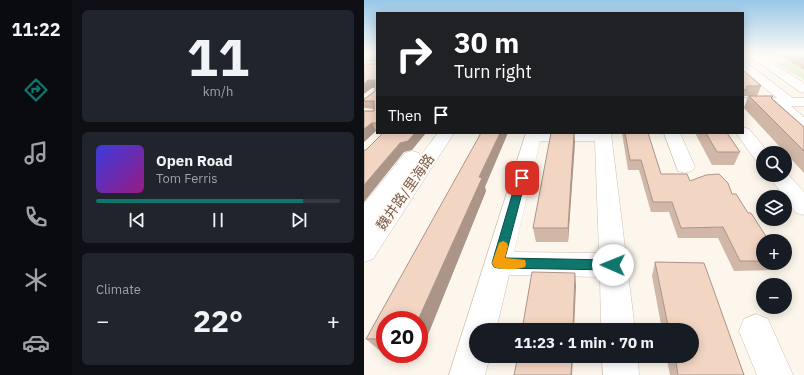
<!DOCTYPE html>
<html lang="en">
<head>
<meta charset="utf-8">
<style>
	:root { --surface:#171b24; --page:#20242c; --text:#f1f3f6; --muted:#9ea1a6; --line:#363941; --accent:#0f766e }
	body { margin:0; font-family:"IBM Plex Sans","Noto Sans SC",sans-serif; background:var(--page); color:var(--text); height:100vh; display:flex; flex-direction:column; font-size:15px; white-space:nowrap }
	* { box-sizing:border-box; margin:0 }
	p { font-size:13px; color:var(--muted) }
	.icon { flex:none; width:22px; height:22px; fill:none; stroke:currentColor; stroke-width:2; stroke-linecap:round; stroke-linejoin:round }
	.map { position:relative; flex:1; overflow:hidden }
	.details { display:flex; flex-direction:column; gap:10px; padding:10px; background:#0d0f14; width:292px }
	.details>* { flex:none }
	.guide { position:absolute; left:12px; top:12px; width:368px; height:122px; border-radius:0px; box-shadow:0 2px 10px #0003; background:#202124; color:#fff; overflow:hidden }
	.tools { position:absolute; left:392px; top:146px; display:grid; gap:8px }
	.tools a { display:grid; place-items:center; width:36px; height:36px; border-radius:50%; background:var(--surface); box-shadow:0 2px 10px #0003; font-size:20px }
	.speed { position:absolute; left:12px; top:311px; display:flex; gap:8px; font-size:20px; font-weight:700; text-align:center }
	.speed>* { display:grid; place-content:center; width:52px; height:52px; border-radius:50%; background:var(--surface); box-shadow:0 2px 10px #0003; line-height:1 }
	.speed .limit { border:6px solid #d22; background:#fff; color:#111 }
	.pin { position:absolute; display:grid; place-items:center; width:34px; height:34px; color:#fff; margin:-17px; border-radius:8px; box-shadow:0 2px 6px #0006 }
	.me { position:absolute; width:44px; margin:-22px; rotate:271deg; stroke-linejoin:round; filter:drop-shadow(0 0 3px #0008) }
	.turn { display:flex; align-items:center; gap:14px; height:84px; padding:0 12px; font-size:18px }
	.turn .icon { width:52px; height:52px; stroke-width:2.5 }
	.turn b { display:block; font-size:28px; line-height:34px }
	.then { display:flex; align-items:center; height:38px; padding:0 12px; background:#0003; gap:8px; font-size:15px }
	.big { font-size:30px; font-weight:700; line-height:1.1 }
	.details .widget { flex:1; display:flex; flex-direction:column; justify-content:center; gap:6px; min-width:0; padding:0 14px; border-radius:6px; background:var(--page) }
	.details .dial { align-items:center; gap:0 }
	.dial b { font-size:52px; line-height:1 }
	.song { display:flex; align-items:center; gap:12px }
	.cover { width:48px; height:48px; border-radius:6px; background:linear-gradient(135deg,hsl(240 70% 55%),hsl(310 70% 35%)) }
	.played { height:4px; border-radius:2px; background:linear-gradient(90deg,var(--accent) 85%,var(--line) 85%) }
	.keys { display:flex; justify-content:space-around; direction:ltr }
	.heat { display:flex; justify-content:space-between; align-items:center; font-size:22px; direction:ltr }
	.trip { position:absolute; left:105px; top:323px; width:230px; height:40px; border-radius:20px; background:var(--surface); box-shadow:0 2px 10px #0003; font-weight:700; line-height:40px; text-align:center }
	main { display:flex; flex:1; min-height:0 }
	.menu { display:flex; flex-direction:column; width:72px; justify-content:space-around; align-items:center; background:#090b0e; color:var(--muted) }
	.menu .icon { width:28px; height:28px }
	.menu .active { color:var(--accent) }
	.menu b { font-size:18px; color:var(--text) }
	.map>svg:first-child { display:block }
	.green { fill:#d8ecc9 }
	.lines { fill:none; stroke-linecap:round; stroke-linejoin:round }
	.minor-casing { stroke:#d1beb0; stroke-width:1 }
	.minor { fill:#fff; fill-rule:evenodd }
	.wall { fill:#d1b7a8 }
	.shaded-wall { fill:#aa9588 }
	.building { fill:#f3d5c3; stroke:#aa9588 }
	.route { fill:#0f766e; stroke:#0a4d48 }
	.slow { fill:#f59e0b }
	.labels { text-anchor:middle; stroke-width:3.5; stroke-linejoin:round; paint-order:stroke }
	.street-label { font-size:14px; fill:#7a5c4d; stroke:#fffaf3 }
</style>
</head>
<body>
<main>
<nav class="menu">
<b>11:22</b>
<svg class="icon active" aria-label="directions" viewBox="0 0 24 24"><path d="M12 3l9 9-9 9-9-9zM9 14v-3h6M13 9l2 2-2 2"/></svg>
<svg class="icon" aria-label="music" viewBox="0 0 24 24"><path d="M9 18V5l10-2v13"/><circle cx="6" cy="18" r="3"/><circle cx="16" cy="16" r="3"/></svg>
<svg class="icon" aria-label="phone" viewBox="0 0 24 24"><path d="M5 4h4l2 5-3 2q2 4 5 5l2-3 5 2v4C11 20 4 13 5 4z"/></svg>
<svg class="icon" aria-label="climate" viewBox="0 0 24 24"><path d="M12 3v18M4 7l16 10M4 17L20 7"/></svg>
<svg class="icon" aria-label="car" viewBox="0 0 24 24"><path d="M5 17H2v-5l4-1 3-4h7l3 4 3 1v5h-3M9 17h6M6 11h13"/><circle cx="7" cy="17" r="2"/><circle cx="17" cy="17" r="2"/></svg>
</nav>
<section class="details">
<div class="widget dial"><b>11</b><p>km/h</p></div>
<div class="widget">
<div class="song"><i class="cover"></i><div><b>Open Road</b><p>Tom Ferris</p></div></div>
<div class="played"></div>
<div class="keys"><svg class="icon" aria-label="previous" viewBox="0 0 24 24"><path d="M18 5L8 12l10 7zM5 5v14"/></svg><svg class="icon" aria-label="pause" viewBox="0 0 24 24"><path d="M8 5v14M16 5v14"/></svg><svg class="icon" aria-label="next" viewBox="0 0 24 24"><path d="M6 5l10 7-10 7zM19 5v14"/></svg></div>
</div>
<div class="widget"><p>Climate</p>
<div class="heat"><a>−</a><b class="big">22°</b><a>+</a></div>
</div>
</section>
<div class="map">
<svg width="440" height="375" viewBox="0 0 440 375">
	<rect width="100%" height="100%" fill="#fdf6ec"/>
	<path class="green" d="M 409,61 L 424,61 L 440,71 L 440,80 Z"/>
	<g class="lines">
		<g class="minor-casing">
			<g id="minor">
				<path d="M 383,54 L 394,54 L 440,83 L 440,93 L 436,92 Z"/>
				<path d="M 379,62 L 383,63 L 429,98 L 440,98 L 440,106 L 427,106 L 440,117 L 440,130 L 434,128 L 410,106 L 379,106 L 379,98 L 413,98 L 379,70 Z"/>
				<path d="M 379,127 L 385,129 L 405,153 L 399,153 L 399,163 L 392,161 L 372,133 L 379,133 Z"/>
				<path d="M 74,133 L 90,133 L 9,259 L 0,262 L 0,204 L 41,153 L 48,151 L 55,153 L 56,156 Z"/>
				<path d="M 162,133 L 247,133 L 271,330 L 237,330 L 236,277 L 145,275 L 132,330 L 112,330 L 112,356 L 126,356 L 121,375 L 85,375 ZM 176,141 L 231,141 L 235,253 L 150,252 Z"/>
				<path d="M 300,133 L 316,133 L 331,167 L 328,171 L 321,173 L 314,171 Z"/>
				<path d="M 421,171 L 440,192 L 440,215 L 432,213 L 404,175 L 421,175 Z"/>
				<path d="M 392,314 L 404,319 L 429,375 L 393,375 L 375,331 L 380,319 Z"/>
				<path d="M 238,356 L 274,356 L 275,375 L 239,375 Z"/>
			</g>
		</g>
		<use href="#minor" class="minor"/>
	</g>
	<g class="wall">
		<path d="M 0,54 L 13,54 L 13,131 L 12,131 L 0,142 L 0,111 L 10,111 L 10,109 L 0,108 L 0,99 L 2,98 L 11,91 L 11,87 L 8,88 L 11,62 L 0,62 Z"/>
		<path d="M 413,54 L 440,54 L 440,70 Z"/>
		<path d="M 379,70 L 397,86 L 393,96 L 408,98 L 440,127 L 440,173 L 380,108 L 384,96 L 380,96 L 379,98 Z"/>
		<path d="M 210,133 L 211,142 L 204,242 L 172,242 L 169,228 Z"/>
		<path d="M 258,133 L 284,133 L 297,174 L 326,181 L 368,194 L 384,213 L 399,241 L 399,263 L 415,263 L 410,270 L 370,271 L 354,238 L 314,238 L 305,212 L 287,212 L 275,170 L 264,170 Z"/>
		<path d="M 331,133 L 363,133 L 376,152 L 370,165 L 348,165 Z"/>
		<path d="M 121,187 L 122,191 L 57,352 L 55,351 L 55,320 L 21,320 L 21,351 L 16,351 L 2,339 Z"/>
		<path d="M 291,262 L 380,375 L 306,375 L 302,356 L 328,356 L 328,330 L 298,330 L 288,276 Z"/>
	</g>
	<g class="shaded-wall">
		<path d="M 4,80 L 11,80 L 13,87 L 8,88 L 0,94 L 0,84 Z"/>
		<path d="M 8,123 L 12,131 L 0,142 L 0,129 Z"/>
		<path d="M 51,133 L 62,133 L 48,150 L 40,152 L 0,202 L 0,185 L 36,143 Z"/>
		<path d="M 136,133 L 144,133 L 121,187 L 122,191 L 57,352 L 55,350 L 55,320 L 54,320 L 115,177 Z"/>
		<path d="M 210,133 L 211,142 L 204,242 L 204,228 Z"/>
		<path d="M 211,273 L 212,286 L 210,330 L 209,330 Z"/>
		<path d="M 208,356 L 209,356 L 208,375 L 207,375 Z"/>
	</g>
	<g class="building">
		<path d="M 0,54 L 13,54 L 13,123 L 8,123 L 0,129 L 0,111 L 10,111 L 10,101 L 0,101 L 0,99 L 2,98 L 11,91 L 11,80 L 4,80 L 0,84 L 0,64 L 11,64 L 11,56 L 0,56 Z"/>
		<path d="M 429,54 L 440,54 L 440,60 Z"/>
		<path d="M 379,70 L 397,86 L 383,86 L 382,91 L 379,88 Z"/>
		<path d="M 385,96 L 409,96 L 407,98 L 440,127 L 440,151 Z"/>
		<path d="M 19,133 L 51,133 L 44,141 L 36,143 L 0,185 L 0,150 L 2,150 Z"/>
		<path d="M 117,133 L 136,133 L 115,177 L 118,178 L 54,320 L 21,320 L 21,339 L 2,339 Z"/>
		<path d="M 187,133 L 210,133 L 204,228 L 169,228 Z"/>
		<path d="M 261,133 L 284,133 L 297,174 L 323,174 L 326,181 L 342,175 L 355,174 L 364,183 L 368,194 L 372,194 L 384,213 L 387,213 L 405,241 L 399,241 L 399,261 L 376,261 L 359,227 L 317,228 L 308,202 L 289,202 L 277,160 L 266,160 Z"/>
		<path d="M 342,133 L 363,133 L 376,152 L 353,152 Z"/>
		<path d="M 291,262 L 340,263 L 380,375 L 314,375 L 311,356 L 328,356 L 328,330 L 305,330 Z"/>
		<path d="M 168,272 L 211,273 L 209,330 L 158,330 Z"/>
		<path d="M 154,356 L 208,356 L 207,375 L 150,375 Z"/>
	</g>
	<linearGradient id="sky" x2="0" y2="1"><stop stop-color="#97c7e8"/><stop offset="0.51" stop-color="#fefbf6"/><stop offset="1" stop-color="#fefbf6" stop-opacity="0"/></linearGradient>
	<rect width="440" height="106" fill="url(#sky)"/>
	<path class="route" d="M 158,175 L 162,178 L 141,258 L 249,260 L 253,261 L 255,265 L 253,268 L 249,270 L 134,268 L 130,267 L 128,263 L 153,178 Z"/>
	<path class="slow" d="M 139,241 L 143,243 L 144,246 L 141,258 L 161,260 L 162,264 L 161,267 C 152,270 138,270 130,267 L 128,263 L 135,243 Z"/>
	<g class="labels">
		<g class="street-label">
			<text transform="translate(41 192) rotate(-55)" y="5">魏井路/里海路</text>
		</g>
	</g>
</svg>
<div class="tools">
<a><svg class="icon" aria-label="search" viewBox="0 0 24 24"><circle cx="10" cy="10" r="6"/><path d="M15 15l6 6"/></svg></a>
<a><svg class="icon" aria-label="layers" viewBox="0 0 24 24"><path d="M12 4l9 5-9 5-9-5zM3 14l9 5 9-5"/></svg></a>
<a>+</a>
<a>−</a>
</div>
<div class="speed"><div class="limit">20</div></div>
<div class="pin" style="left:158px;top:178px;background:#d93025"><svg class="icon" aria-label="arrive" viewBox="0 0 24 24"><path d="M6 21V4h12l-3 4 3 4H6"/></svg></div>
<svg class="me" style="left:249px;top:265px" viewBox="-20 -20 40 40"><circle r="19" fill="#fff"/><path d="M0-13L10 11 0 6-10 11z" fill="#0f766e"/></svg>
<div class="trip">11:23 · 1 min · 70 m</div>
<div class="guide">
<div class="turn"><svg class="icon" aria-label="right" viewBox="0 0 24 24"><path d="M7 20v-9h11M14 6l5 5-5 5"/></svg><div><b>30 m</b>Turn right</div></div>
<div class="then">Then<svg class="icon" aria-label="arrive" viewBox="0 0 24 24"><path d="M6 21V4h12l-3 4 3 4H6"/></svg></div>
</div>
</div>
</main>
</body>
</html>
